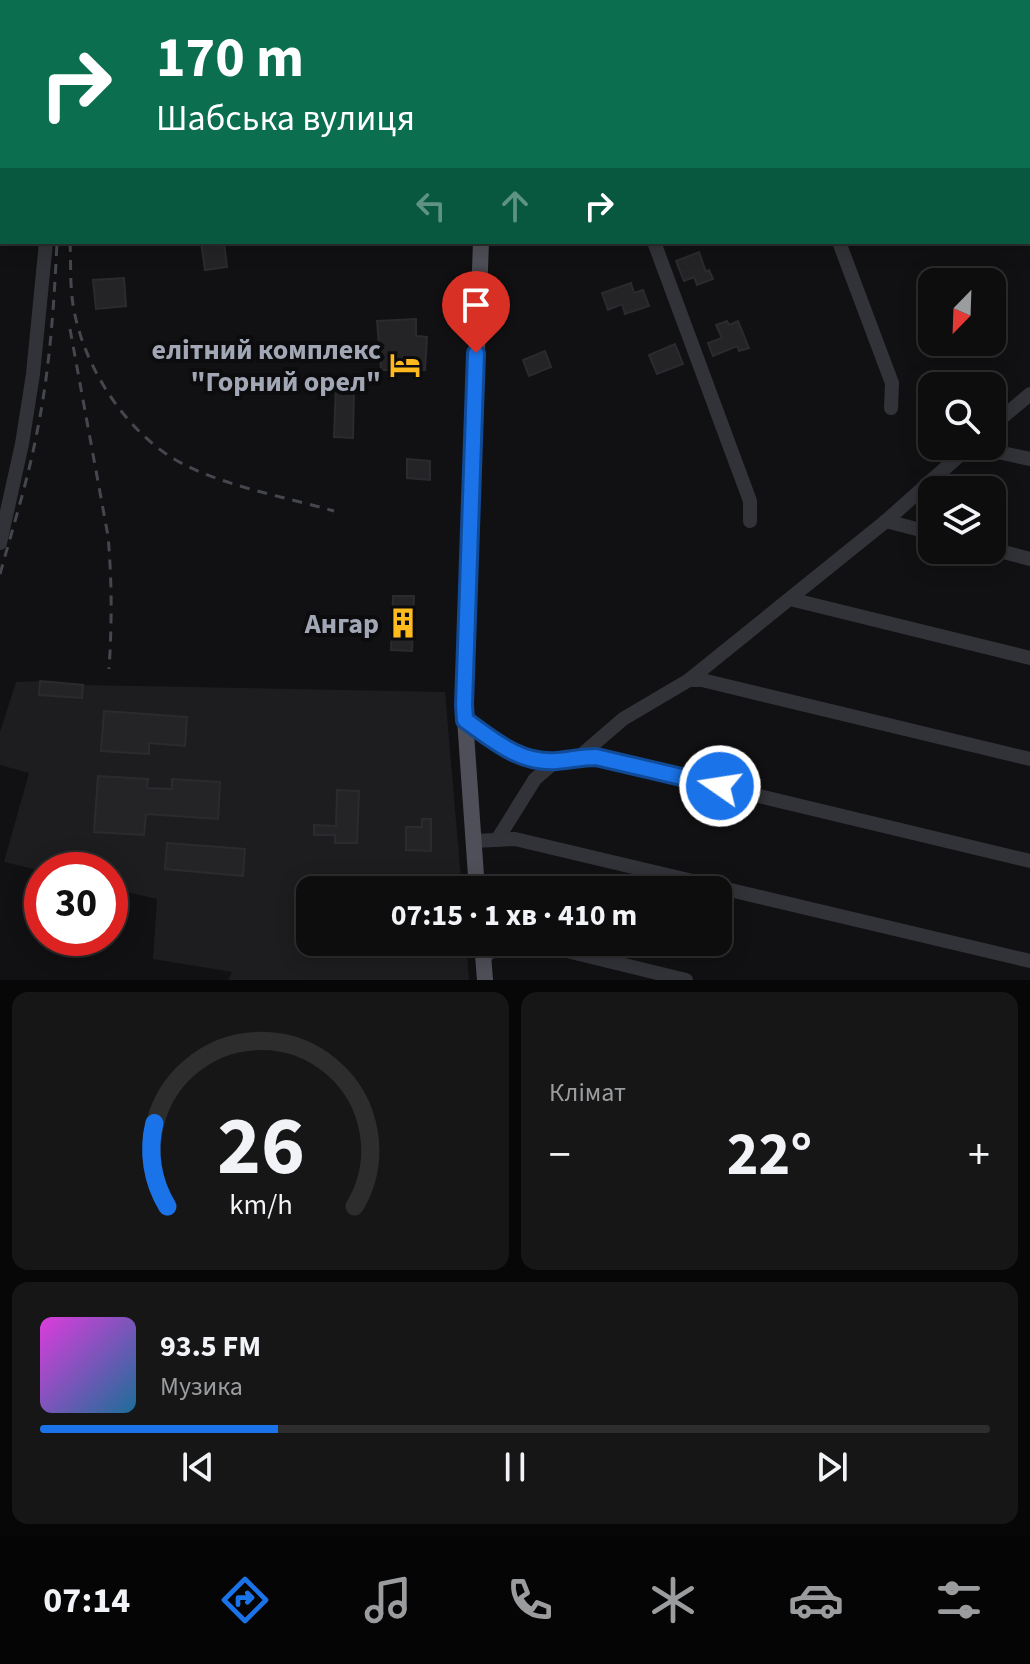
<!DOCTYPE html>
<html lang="uk">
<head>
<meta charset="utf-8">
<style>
	:root { --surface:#0d0d0e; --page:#161617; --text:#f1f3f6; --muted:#9a9c9e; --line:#2d2d2e; --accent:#1a73e8 }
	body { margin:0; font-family:"Source Sans 3",sans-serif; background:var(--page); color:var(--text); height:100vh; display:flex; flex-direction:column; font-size:30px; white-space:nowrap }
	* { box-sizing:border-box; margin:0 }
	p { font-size:26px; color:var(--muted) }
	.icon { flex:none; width:44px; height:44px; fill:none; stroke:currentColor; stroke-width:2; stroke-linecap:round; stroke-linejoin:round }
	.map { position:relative; height:980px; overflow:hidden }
	.panel { display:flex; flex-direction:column; gap:12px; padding:12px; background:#070708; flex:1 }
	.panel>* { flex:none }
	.banner { position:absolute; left:0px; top:0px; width:1030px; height:244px; box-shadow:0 4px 20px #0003,0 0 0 2px var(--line); background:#0b6e4f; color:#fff; overflow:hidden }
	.needle { width:52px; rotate:203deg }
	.fabs { position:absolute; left:918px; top:268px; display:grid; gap:16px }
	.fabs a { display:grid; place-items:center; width:88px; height:88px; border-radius:16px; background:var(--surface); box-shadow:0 4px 20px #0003,0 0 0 2px var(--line); font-size:40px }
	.speed { position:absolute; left:24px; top:852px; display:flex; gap:16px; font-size:40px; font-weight:700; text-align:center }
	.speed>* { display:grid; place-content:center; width:104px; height:104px; border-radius:50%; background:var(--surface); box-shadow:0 4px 20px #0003,0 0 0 2px var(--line); line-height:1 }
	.speed .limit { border:12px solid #d22; background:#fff; color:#111 }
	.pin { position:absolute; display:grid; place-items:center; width:68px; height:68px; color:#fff; margin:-82px -34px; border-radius:50% 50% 50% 0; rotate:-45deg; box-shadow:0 0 8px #0007 }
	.pin .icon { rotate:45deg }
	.me { position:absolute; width:88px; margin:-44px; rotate:283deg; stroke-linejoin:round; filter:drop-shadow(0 0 6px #0008) }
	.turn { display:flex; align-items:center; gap:28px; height:168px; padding:0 24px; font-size:36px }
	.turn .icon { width:104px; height:104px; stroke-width:2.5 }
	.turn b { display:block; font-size:56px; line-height:68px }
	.lanes { display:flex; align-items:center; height:76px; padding:0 24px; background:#0003; justify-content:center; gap:40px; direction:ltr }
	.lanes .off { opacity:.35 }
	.big { font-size:60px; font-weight:700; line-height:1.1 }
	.panel .tile { flex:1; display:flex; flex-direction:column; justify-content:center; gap:12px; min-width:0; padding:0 28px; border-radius:16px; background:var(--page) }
	.panel .dial { align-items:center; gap:0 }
	.dial svg { height:208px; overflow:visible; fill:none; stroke:var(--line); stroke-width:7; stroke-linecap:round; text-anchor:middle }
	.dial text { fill:var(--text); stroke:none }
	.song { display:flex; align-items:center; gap:24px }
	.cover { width:96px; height:96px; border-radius:12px; background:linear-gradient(135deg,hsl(300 70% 55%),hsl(200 70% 35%)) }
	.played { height:8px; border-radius:4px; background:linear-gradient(90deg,var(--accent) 25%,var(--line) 25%) }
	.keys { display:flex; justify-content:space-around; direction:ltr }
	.heat { display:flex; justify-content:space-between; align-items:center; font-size:44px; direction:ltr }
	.panel .tiles { flex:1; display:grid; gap:12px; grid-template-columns:1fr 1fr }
	.tile:last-child { grid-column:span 2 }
	.trip { position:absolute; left:296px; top:876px; width:436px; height:80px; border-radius:16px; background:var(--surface); box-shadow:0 4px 20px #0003,0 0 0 2px var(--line); font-weight:700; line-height:80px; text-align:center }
	.tab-bar { display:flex; height:128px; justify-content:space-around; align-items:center; background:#050506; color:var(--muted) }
	.tab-bar .icon { width:56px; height:56px }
	.tab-bar .current { color:var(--accent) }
	.tab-bar b { font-size:36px; color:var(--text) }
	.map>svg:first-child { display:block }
	.built { fill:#1d1d20 }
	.building { fill:#242427; stroke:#2b2b2f; stroke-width:2 }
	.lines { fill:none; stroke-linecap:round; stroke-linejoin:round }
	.minor { stroke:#323338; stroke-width:14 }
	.major { stroke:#4e4f58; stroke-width:16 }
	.rail { stroke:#45474e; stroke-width:3; stroke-dasharray:10 8; stroke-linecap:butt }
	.route-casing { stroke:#114b97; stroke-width:20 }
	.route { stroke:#1a73e8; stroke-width:14 }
	.labels { text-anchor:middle; stroke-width:8; stroke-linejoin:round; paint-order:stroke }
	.poi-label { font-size:28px; font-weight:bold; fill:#a1a7b5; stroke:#0c0c0e; text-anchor:end }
</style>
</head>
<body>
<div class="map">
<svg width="1030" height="980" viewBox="0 0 1030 980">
	<rect width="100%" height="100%" fill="#111113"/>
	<path class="built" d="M 40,681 L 83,685 L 445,692 L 462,890 L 310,890 L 310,942 L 466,942 L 469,980 L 228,980 L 232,972 L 153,959 L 157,899 L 110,888 L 110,870 L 42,871 L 4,862 L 29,773 L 0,765 L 0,732 L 16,682 Z"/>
	<g class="building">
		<path d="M 201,242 L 224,242 L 227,267 L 205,270 Z"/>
		<path d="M 699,252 L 706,272 L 709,270 L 713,279 L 697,285 L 694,277 L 684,281 L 676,261 Z"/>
		<path d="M 124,278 L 126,306 L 96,309 L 93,280 Z"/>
		<path d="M 631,283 L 634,293 L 643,290 L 649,306 L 625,314 L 622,304 L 608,310 L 602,293 Z"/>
		<path d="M 416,319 L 416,336 L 427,337 L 425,370 L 381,370 L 377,321 Z"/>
		<path d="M 727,321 L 729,325 L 738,321 L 749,348 L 739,351 L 737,346 L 713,356 L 708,343 L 722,338 L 716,325 Z"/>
		<path d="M 675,344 L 683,364 L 657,374 L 649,355 Z"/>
		<path d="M 545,351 L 551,367 L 529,376 L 523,360 Z"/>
		<path d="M 336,385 L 354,385 L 353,438 L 334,437 Z"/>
		<path d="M 407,459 L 430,461 L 430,480 L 407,478 Z"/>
		<path d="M 393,596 L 414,596 L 412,651 L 391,650 Z"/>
		<path d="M 40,681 L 83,685 L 82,698 L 39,695 Z"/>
		<path d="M 104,711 L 187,717 L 185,746 L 149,743 L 149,754 L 101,751 Z"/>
		<path d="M 98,776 L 148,779 L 147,788 L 172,789 L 172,779 L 220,782 L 218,819 L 146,814 L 144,835 L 94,832 Z"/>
		<path d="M 337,790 L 359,791 L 357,843 L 335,843 L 335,835 L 314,835 L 314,825 L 336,826 Z"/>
		<path d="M 422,819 L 431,819 L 431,851 L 406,850 L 406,827 L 422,827 Z"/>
		<path d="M 167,843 L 245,849 L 243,876 L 165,869 Z"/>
	</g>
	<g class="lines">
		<g class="minor">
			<path d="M 494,0 L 495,2"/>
			<path d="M 749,0 L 749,2"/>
			<path d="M 65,2 L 65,0"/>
			<path d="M 661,2 L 666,0"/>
			<path d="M 654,242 L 750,501 L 750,521"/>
			<path d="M 839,242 L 892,383 L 891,408"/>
			<path d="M 992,426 L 1030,394"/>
			<path d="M 970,446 L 1030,459"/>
			<path d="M 886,521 L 932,533"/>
			<path d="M 0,543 L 22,444 L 33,374 L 46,242"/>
			<path d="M 992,549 L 1030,559"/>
			<path d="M 790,599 L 1030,658"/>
			<path d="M 689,680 L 702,680 L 1030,759"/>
			<path d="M 465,720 C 498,744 513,758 556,761"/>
			<path d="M 579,757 L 596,757 L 1030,861"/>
			<path d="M 497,840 L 535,779 L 556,761 L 579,757 L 623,719 L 689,680 L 886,521 L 970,446"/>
			<path d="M 474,841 L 515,839 L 1030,961"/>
			<path d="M 509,942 L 563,950 L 686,980"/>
			<path d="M 483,957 L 509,942"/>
		</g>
		<g class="major">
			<path d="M 464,0 L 464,2"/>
			<path d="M 477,890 L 464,705 L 481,242"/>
			<path d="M 482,942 L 485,980"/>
		</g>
		<g class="rail">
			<path d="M 77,2 L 77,0"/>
			<path d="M 70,242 C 71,260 70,279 72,297 C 79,361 125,434 183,464 C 228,487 285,497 334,511"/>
			<path d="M 70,329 L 108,536 C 112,580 112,625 109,669"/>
			<path d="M 0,574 C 13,527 28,480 37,432 C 50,369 54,305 57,242"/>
		</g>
	</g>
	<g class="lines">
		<g class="route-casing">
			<path id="route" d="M 476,353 L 464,705 L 465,720 C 493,740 520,764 557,761 C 570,760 582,757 596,757 L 720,786"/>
		</g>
		<use href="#route" class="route"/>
	</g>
	<defs>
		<g id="hotel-bare" transform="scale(2.4)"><path d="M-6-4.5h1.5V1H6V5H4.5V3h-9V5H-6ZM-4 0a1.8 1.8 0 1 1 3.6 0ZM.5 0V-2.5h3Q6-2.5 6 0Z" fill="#ffbb1d" stroke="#0c0c0e" stroke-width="2.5" paint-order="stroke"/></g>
		<g id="building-bare" transform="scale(2.4)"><path d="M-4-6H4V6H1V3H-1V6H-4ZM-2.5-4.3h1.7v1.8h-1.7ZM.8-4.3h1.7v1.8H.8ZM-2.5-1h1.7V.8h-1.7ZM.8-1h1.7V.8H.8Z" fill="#ffbb1d" stroke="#0c0c0e" stroke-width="2.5" paint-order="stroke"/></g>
	</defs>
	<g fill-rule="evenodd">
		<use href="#hotel-bare" x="405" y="365"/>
		<use href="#building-bare" x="403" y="623"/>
	</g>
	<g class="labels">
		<g class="poi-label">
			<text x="381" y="359">елітний комплекс<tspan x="381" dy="32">"Горний орел"</tspan></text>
			<text x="379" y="633">Ангар</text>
		</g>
	</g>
</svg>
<div class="fabs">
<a><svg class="needle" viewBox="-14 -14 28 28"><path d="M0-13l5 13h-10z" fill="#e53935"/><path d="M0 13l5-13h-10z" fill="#9a9c9e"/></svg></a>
<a><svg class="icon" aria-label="search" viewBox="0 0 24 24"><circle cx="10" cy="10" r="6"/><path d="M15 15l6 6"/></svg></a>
<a><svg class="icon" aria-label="layers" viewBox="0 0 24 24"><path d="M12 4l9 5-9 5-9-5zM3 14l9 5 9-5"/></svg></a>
</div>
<div class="speed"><div class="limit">30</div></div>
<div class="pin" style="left:476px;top:353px;background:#d93025"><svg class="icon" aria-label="arrive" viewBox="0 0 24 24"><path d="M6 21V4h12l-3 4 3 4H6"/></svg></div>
<svg class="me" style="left:720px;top:786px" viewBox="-20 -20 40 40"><circle r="17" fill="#1a73e8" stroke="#fff" stroke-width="3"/><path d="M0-11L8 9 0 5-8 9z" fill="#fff"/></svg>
<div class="trip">07:15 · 1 хв · 410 m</div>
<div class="banner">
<div class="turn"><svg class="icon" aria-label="right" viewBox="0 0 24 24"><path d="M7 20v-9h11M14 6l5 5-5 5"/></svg><div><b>170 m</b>Шабська вулиця</div></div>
<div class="lanes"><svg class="icon off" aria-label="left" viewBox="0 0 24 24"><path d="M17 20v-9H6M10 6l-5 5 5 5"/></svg><svg class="icon off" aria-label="ahead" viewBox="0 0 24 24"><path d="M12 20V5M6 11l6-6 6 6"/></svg><svg class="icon" aria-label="right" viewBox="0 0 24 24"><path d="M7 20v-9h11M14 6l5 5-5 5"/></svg></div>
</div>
</div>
<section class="panel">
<div class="tiles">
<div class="tile dial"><svg viewBox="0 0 100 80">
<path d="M14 69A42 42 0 1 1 86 69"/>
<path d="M14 69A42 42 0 0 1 9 37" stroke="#1a73e8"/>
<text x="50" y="56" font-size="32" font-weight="700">26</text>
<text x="50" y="72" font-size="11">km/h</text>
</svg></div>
<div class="tile"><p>Клімат</p>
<div class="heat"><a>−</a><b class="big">22°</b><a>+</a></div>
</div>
<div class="tile">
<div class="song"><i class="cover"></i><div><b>93.5 FM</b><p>Музика</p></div></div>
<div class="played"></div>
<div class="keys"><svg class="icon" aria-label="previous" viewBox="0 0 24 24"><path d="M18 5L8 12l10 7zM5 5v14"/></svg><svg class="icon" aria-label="pause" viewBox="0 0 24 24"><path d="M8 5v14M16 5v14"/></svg><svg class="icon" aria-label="next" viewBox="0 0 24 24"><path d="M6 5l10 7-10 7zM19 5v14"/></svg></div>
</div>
</div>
</section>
<nav class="tab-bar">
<b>07:14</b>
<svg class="icon current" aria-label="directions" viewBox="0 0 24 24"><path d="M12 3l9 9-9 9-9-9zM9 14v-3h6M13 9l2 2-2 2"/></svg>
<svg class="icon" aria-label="music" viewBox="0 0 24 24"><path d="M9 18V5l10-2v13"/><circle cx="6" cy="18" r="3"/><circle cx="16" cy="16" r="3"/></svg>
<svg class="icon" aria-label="phone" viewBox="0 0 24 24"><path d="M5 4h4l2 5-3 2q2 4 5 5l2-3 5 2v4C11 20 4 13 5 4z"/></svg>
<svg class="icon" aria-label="climate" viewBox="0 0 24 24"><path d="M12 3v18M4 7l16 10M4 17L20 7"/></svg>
<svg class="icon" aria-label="car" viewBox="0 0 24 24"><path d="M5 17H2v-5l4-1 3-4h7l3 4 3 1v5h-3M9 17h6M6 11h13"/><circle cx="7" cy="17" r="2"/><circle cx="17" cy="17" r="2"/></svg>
<svg class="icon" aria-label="filters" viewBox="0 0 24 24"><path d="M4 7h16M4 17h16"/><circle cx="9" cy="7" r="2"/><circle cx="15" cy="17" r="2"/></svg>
</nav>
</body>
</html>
